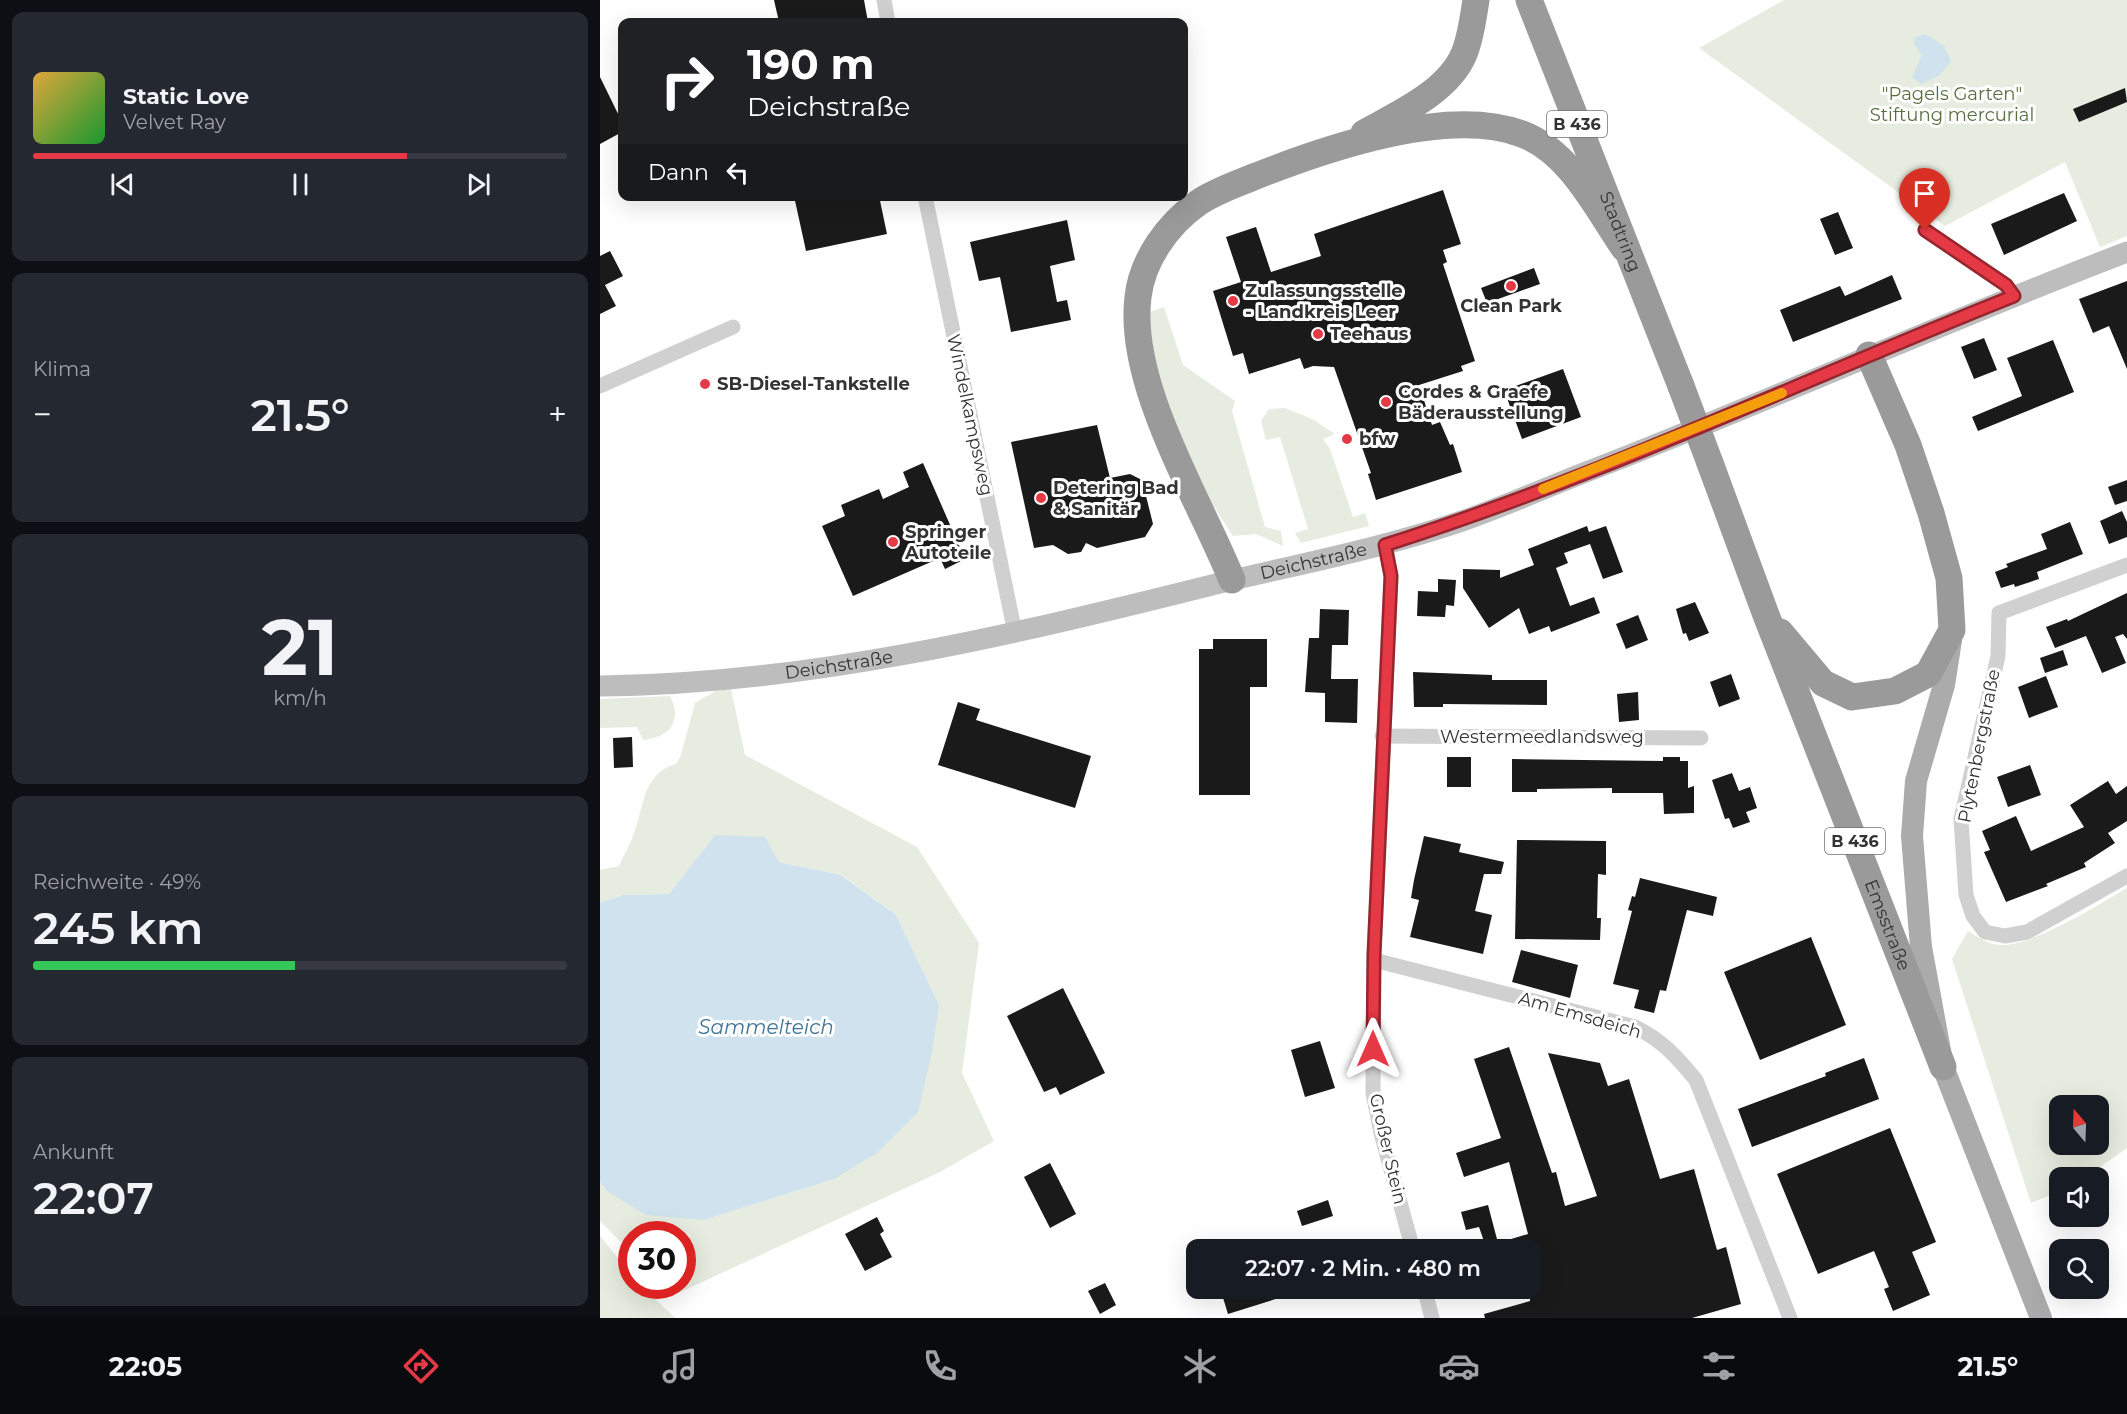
<!DOCTYPE html>
<html lang="de">
<head>
<meta charset="utf-8">
<style>
	:root { --surface:#171b24; --page:#242831; --text:#f1f3f6; --muted:#9ea1a6; --line:#363941; --accent:#e63946 }
	body { margin:0; font-family:Montserrat,sans-serif; background:var(--page); color:var(--text); height:100vh; display:flex; flex-direction:column; font-size:22px; white-space:nowrap }
	* { box-sizing:border-box; margin:0 }
	p { font-size:20px; color:var(--muted) }
	.icon { flex:none; width:33px; height:33px; fill:none; stroke:currentColor; stroke-width:2; stroke-linecap:round; stroke-linejoin:round }
	.map { position:relative; flex:1; overflow:hidden }
	.panel { display:flex; flex-direction:column; gap:12px; padding:12px; background:#0d0f14; width:600px }
	.panel>* { flex:none }
	.hud { position:absolute; left:18px; top:18px; width:570px; height:183px; border-radius:12px; box-shadow:0 6px 24px #0002; background:#202124; color:#fff; overflow:hidden }
	.needle { width:39px; rotate:341deg }
	.controls { position:absolute; left:1449px; top:1095px; display:grid; gap:12px }
	.controls a { display:grid; place-items:center; width:60px; height:60px; border-radius:12px; background:var(--surface); box-shadow:0 6px 24px #0002; font-size:30px }
	.speed { position:absolute; left:18px; top:1221px; display:flex; gap:12px; font-size:30px; font-weight:700; text-align:center }
	.speed>* { display:grid; place-content:center; width:78px; height:78px; border-radius:50%; background:var(--surface); box-shadow:0 6px 24px #0002; line-height:1 }
	.speed .limit { border:9px solid #d22; background:#fff; color:#111 }
	.pin { position:absolute; display:grid; place-items:center; width:51px; height:51px; color:#fff; margin:-62px -26px; border-radius:50% 50% 50% 0; rotate:-45deg; box-shadow:0 0 6px #0007 }
	.pin .icon { rotate:45deg }
	.me { position:absolute; width:66px; margin:-33px; rotate:0deg; stroke-linejoin:round; filter:drop-shadow(0 0 4px #0008) }
	.turn { display:flex; align-items:center; gap:21px; height:126px; padding:0 30px; font-size:27px }
	.turn .icon { width:78px; height:78px; stroke-width:2.5 }
	.turn b { display:block; font-size:42px; line-height:51px }
	.then { display:flex; align-items:center; height:57px; padding:0 30px; background:#0003; gap:12px; font-size:22px }
	.big { font-size:45px; font-weight:600; line-height:1.1 }
	.panel .tile { flex:1; display:flex; flex-direction:column; justify-content:center; gap:9px; min-width:0; padding:0 21px; border-radius:12px; background:var(--page) }
	.panel .dial { align-items:center; gap:0 }
	.dial b { font-size:78px; line-height:1 }
	.song { display:flex; align-items:center; gap:18px }
	.cover { width:72px; height:72px; border-radius:9px; background:linear-gradient(135deg,hsl(40 70% 55%),hsl(130 70% 35%)) }
	.played { height:6px; border-radius:3px; background:linear-gradient(90deg,var(--accent) 70%,var(--line) 70%) }
	.keys { display:flex; justify-content:space-around; direction:ltr }
	.heat { display:flex; justify-content:space-between; align-items:center; font-size:33px; direction:ltr }
	.charge { height:9px; border-radius:4px; background:linear-gradient(90deg,#34c759 49%,var(--line) 0) }
	.trip { position:absolute; left:586px; top:1239px; width:354px; height:60px; border-radius:12px; background:var(--surface); box-shadow:0 6px 24px #0002; font-weight:600; line-height:60px; text-align:center }
	.tab-bar { display:flex; height:96px; justify-content:space-around; align-items:center; background:#090b0e; color:var(--muted) }
	.tab-bar .icon { width:42px; height:42px }
	.tab-bar .current { color:var(--accent) }
	.tab-bar b { font-size:27px; color:var(--text) }
	main { display:flex; flex:1; min-height:0 }
	.map>svg:first-child { display:block }
	.green { fill:#e6ecdf; fill-rule:evenodd }
	.water { fill:#cfe2ee }
	.building { fill:#1a1a1a }
	.lines { fill:none; stroke-linecap:round; stroke-linejoin:round }
	.street { stroke:#d0d0d0; stroke-width:15 }
	.secondary { stroke:#bdbdbd; stroke-width:21 }
	.primary { stroke:#ababab; stroke-width:22 }
	.highway { stroke:#9a9a9a; stroke-width:27 }
	.highway-bridge { stroke:#9a9a9a; stroke-width:27 }
	.route-casing { stroke:#96252e; stroke-width:15 }
	.route { stroke:#e63946; stroke-width:10 }
	.slow { stroke:#f59e0b; stroke-width:10 }
	.poi-dot { fill:#e63946; stroke:#fff; stroke-width:2 }
	.labels { text-anchor:middle; stroke-width:6; stroke-linejoin:round; paint-order:stroke }
	.shield { fill:#fff; stroke:#707070; stroke-width:1.5 }
	.shield-label { font-size:16px; font-weight:bold; fill:#333 }
	.park-label { font-size:18px; fill:#56703f; stroke:#fff }
	.street-label { font-size:18px; fill:#333; stroke:#fff }
	.poi-label { font-size:18px; font-weight:bold; fill:#333; stroke:#fff; text-anchor:start }
	.water-label { font-size:20px; font-style:italic; fill:#3f7597; stroke:#fff }
</style>
</head>
<body>
<main>
<section class="panel">
<div class="tile">
<div class="song"><i class="cover"></i><div><b>Static Love</b><p>Velvet Ray</p></div></div>
<div class="played"></div>
<div class="keys"><svg class="icon" aria-label="previous" viewBox="0 0 24 24"><path d="M18 5L8 12l10 7zM5 5v14"/></svg><svg class="icon" aria-label="pause" viewBox="0 0 24 24"><path d="M8 5v14M16 5v14"/></svg><svg class="icon" aria-label="next" viewBox="0 0 24 24"><path d="M6 5l10 7-10 7zM19 5v14"/></svg></div>
</div>
<div class="tile"><p>Klima</p>
<div class="heat"><a>−</a><b class="big">21.5°</b><a>+</a></div>
</div>
<div class="tile dial"><b>21</b><p>km/h</p></div>
<div class="tile"><p>Reichweite · 49%</p><b class="big">245 km</b><div class="charge"></div></div>
<div class="tile"><p>Ankunft</p><b class="big">22:07</b></div>
</section>
<div class="map">
<svg width="1527" height="1318" viewBox="0 0 1527 1318">
	<rect width="100%" height="100%" fill="#fff"/>
	<g class="green">
		<path d="M 1184,0 L 1527,0 L 1527,236 L 1500,247 L 1465,162 L 1345,226 L 1099,48 Z"/>
		<path d="M 564,307 L 583,365 L 635,401 L 632,411 L 665,527 L 681,531 L 683,546 L 656,534 L 633,536 L 605,493 L 552,368 L 547,313 Z"/>
		<path d="M 685,408 L 714,420 L 735,434 L 723,439 L 730,449 L 753,517 L 765,513 L 769,526 L 701,543 L 695,533 L 708,529 L 680,437 L 666,440 L 661,421 L 669,409 Z"/>
		<path d="M 131,689 L 145,755 L 317,847 L 379,943 L 362,1073 L 394,1141 L 340,1172 L 74,1295 L 65,1286 L 82,1286 L 82,1234 L 32,1234 L 31,1252 L 0,1221 L 0,1182 L 7,1191 L 104,1220 L 234,1179 L 339,1005 L 296,915 L 242,875 L 179,862 L 115,835 L 69,894 L 23,895 L 0,903 L 0,870 L 19,866 C 23,856 29,847 33,836 C 44,809 42,773 76,764 L 81,755 L 95,703 L 116,691 Z"/>
		<path d="M 70,696 C 83,721 70,737 43,740 L 37,727 L 0,728 L 0,699 Z"/>
		<path d="M 1527,888 L 1527,1148 L 1486,1177 L 1460,1178 L 1459,1192 L 1431,1203 L 1352,959 L 1368,931 C 1377,937 1390,945 1401,945 C 1431,947 1500,904 1527,888 ZM 1460,1106 L 1498,1106 L 1498,1144 L 1460,1144 Z"/>
		<path d="M 0,1236 L 31,1274 L 32,1286 L 42,1286 L 75,1318 L 0,1318 Z"/>
	</g>
	<g class="water">
		<path d="M 1325,34 L 1344,46 L 1351,61 L 1340,75 L 1321,84 L 1312,77 L 1322,55 L 1314,43 L 1314,38 Z"/>
		<path d="M 115,835 L 165,837 L 179,862 L 241,875 L 296,915 L 339,1005 L 332,1052 L 318,1112 L 277,1153 L 234,1179 L 104,1220 L 46,1215 L 7,1191 L 0,1182 L 0,903 L 23,895 L 69,894 Z"/>
	</g>
	<g class="building">
		<path d="M 174,0 L 264,0 L 268,22 L 179,22 Z"/>
		<path d="M 0,77 L 22,122 L 22,132 L 0,144 Z"/>
		<path d="M 1525,88 L 1527,102 L 1479,122 L 1473,109 Z"/>
		<path d="M 843,190 L 861,244 L 843,250 L 847,262 L 843,264 L 875,361 L 861,366 L 863,371 L 819,385 L 832,425 L 840,422 L 850,445 L 853,444 L 862,472 L 776,500 L 768,474 L 771,473 L 734,367 L 713,366 L 704,369 L 700,358 L 649,374 L 643,353 L 633,356 L 613,291 L 641,282 L 626,237 L 656,227 L 671,272 L 721,256 L 714,234 Z"/>
		<path d="M 1464,193 L 1477,221 L 1404,255 L 1391,224 Z"/>
		<path d="M 194,196 L 279,196 L 287,234 L 206,251 Z"/>
		<path d="M 1238,212 L 1253,248 L 1235,255 L 1220,219 Z"/>
		<path d="M 467,220 L 475,260 L 450,266 L 457,302 L 467,300 L 471,320 L 411,332 L 400,277 L 379,281 L 370,242 Z"/>
		<path d="M 10,251 L 23,276 L 5,285 L 16,306 L 0,314 L 0,256 Z"/>
		<path d="M 934,268 L 940,284 L 887,303 L 881,288 Z"/>
		<path d="M 1292,275 L 1302,299 L 1193,342 L 1180,310 L 1240,286 L 1245,296 Z"/>
		<path d="M 1527,281 L 1527,369 L 1509,326 L 1493,333 L 1479,299 Z"/>
		<path d="M 1384,338 L 1397,370 L 1374,379 L 1361,347 Z"/>
		<path d="M 1453,340 L 1474,392 L 1378,431 L 1372,417 L 1422,396 L 1407,358 Z"/>
		<path d="M 963,369 L 981,417 L 922,439 L 904,390 Z"/>
		<path d="M 497,425 L 510,478 L 530,474 L 542,480 L 553,524 L 545,537 L 497,548 L 486,543 L 481,552 L 468,554 L 453,545 L 434,548 L 411,442 Z"/>
		<path d="M 323,463 L 365,559 L 345,569 L 340,558 L 253,596 L 222,526 L 245,516 L 241,505 L 279,489 L 283,499 L 309,487 L 303,472 Z"/>
		<path d="M 1527,480 L 1527,501 L 1515,505 L 1508,487 Z"/>
		<path d="M 1522,511 L 1527,522 L 1527,537 L 1509,544 L 1500,521 Z"/>
		<path d="M 1470,522 L 1483,554 L 1437,572 L 1439,579 L 1415,587 L 1414,584 L 1401,588 L 1395,572 L 1408,567 L 1406,564 L 1447,549 L 1441,534 Z"/>
		<path d="M 987,526 L 989,532 L 1006,526 L 1023,572 L 1003,579 L 990,544 L 964,553 L 968,563 L 956,568 L 970,606 L 994,597 L 1000,613 L 951,632 L 949,626 L 929,634 L 919,608 L 889,628 L 863,588 L 863,569 L 900,570 L 900,578 L 934,565 L 928,549 Z"/>
		<path d="M 838,579 L 856,580 L 854,606 L 846,605 L 845,617 L 817,616 L 818,591 L 838,592 Z"/>
		<path d="M 1527,593 L 1527,639 L 1523,634 L 1515,637 L 1526,663 L 1502,673 L 1486,636 L 1455,648 L 1446,627 L 1467,619 L 1468,621 Z"/>
		<path d="M 1095,602 L 1109,633 L 1089,641 L 1086,633 L 1083,634 L 1076,609 Z"/>
		<path d="M 720,609 L 749,610 L 748,645 L 732,645 L 731,679 L 758,679 L 757,723 L 725,722 L 725,693 L 705,692 L 709,638 L 719,638 Z"/>
		<path d="M 1038,615 L 1048,640 L 1026,649 L 1016,624 Z"/>
		<path d="M 613,639 L 667,639 L 667,687 L 650,687 L 650,795 L 599,795 L 599,649 L 613,649 Z"/>
		<path d="M 1463,650 L 1468,665 L 1445,673 L 1440,658 Z"/>
		<path d="M 813,672 L 892,675 L 892,680 L 947,680 L 947,705 L 843,704 L 843,707 L 814,707 Z"/>
		<path d="M 1131,674 L 1140,699 L 1119,707 L 1110,682 Z"/>
		<path d="M 1446,676 L 1458,707 L 1429,718 L 1418,687 Z"/>
		<path d="M 1038,692 L 1039,720 L 1019,722 L 1017,694 Z"/>
		<path d="M 358,702 L 380,709 L 376,720 L 491,756 L 475,808 L 338,765 Z"/>
		<path d="M 32,737 L 33,767 L 14,768 L 13,738 Z"/>
		<rect x="847" y="757" width="24" height="30"/>
		<path d="M 1063,757 L 1080,757 L 1080,761 L 1088,761 L 1088,788 L 1094,786 L 1094,813 L 1064,814 L 1063,793 L 1012,793 L 1012,788 L 937,789 L 937,792 L 912,792 L 912,759 L 1063,761 Z"/>
		<path d="M 1430,765 L 1441,795 L 1408,807 L 1397,777 Z"/>
		<path d="M 1132,773 L 1139,791 L 1150,787 L 1157,808 L 1146,812 L 1150,822 L 1133,828 L 1129,818 L 1125,819 L 1112,780 Z"/>
		<path d="M 1508,781 L 1516,794 L 1527,786 L 1527,821 L 1508,833 L 1515,843 L 1484,863 L 1486,867 L 1446,884 L 1448,886 L 1406,902 L 1384,852 L 1390,850 L 1382,831 L 1416,816 L 1431,851 L 1484,827 L 1470,805 Z"/>
		<path d="M 824,836 L 861,844 L 859,852 L 904,862 L 901,874 L 884,874 L 875,911 L 892,915 L 883,954 L 810,937 L 819,900 L 811,898 L 814,880 Z"/>
		<path d="M 917,840 L 1006,841 L 1006,875 L 998,874 L 997,918 L 1001,918 L 1000,940 L 915,939 Z"/>
		<path d="M 1040,878 L 1117,897 L 1113,916 L 1087,910 L 1066,991 L 1060,990 L 1054,1013 L 1034,1008 L 1039,990 L 1013,984 L 1032,911 L 1028,910 L 1032,896 L 1035,897 Z"/>
		<path d="M 1211,937 L 1246,1025 L 1160,1060 L 1124,972 Z"/>
		<path d="M 921,950 L 978,965 L 970,998 L 912,982 Z"/>
		<path d="M 463,988 L 505,1073 L 460,1095 L 456,1087 L 444,1092 L 407,1016 Z"/>
		<path d="M 720,1041 L 735,1088 L 705,1097 L 691,1050 Z"/>
		<path d="M 909,1047 L 952,1173 L 956,1172 L 965,1206 L 997,1196 L 948,1053 L 1000,1063 L 1008,1086 L 1029,1079 L 1060,1179 L 1094,1169 L 1117,1250 L 1126,1247 L 1141,1304 L 1092,1318 L 885,1318 L 884,1314 L 930,1301 L 930,1250 L 887,1250 L 879,1227 L 866,1230 L 861,1212 L 888,1205 L 898,1243 L 928,1234 L 909,1162 L 864,1177 L 856,1153 L 901,1138 L 874,1059 Z"/>
		<path d="M 1264,1058 L 1279,1099 L 1152,1147 L 1138,1109 L 1226,1076 L 1225,1073 Z"/>
		<path d="M 1290,1128 L 1336,1242 L 1312,1252 L 1330,1295 L 1293,1311 L 1284,1289 L 1289,1287 L 1274,1251 L 1218,1274 L 1177,1174 Z"/>
		<path d="M 450,1163 L 476,1214 L 450,1228 L 424,1177 Z"/>
		<path d="M 728,1200 L 733,1216 L 702,1226 L 697,1211 Z"/>
		<path d="M 277,1217 L 284,1231 L 280,1234 L 292,1257 L 265,1271 L 245,1234 Z"/>
		<path d="M 505,1283 L 516,1305 L 500,1314 L 488,1291 Z"/>
		<path d="M 620,1288 L 697,1288 L 698,1292 L 628,1314 Z"/>
	</g>
	<g class="lines">
		<g class="street">
			<path d="M 284,0 L 288,22"/>
			<path d="M 325,196 L 415,633"/>
			<path d="M 1325,230 L 1406,285 L 1414,296"/>
			<path d="M 0,386 L 133,327"/>
			<path d="M 785,545 L 791,576 L 774,955 L 773,1093 L 781,1133 L 813,1250"/>
			<path d="M 1527,565 L 1399,613 L 1398,656 L 1361,819 L 1366,895 L 1373,916 L 1385,932 L 1405,936 L 1427,932 L 1527,876"/>
			<path d="M 782,736 L 1101,738"/>
			<path d="M 774,960 L 1035,1027 C 1062,1040 1077,1057 1096,1080 L 1190,1318"/>
			<path d="M 824,1288 L 832,1318"/>
		</g>
		<path class="secondary" id="s1" d="M 0,686 C 207,684 408,636 608,586 C 694,565 781,549 865,520 C 910,504 954,484 999,467 C 1176,398 1349,320 1527,252"/>
		<path class="primary" d="M 1351,640 L 1344,685 L 1316,781 L 1312,836 L 1321,947 L 1343,1067 L 1441,1318"/>
		<g class="highway">
			<path id="s2" d="M 929,0 L 1081,386"/>
			<path d="M 764,133 C 798,114 848,92 864,54 C 871,37 873,18 876,0"/>
			<path id="s3" d="M 1110,463 L 1166,615 L 1343,1067"/>
			<path d="M 632,580 C 600,500 527,385 538,297 C 542,260 568,224 598,203 C 615,191 637,184 656,176 C 727,148 848,106 922,134 C 970,152 997,209 1024,248"/>
			<path d="M 1180,632 L 1223,683 L 1252,697 L 1295,691 L 1328,674 L 1352,630 L 1349,578 L 1331,513 L 1308,445 L 1269,355"/>
		</g>
		<path class="highway-bridge" d="M 1081,386 L 1110,463"/>
	</g>
	<g class="lines">
		<g class="route-casing">
			<path id="route" d="M 773,1049 L 774,955 L 791,576 L 785,545 C 1000,477 1205,379 1414,296 L 1406,285 L 1325,230"/>
		</g>
		<use href="#route" class="route"/>
		<path class="slow" d="M 943,489 L 1182,393"/>
	</g>
	<g class="poi-dot">
		<circle cx="911" cy="286" r="6"/>
		<circle cx="633" cy="301" r="6"/>
		<circle cx="718" cy="334" r="6"/>
		<circle cx="105" cy="384" r="6"/>
		<circle cx="786" cy="402" r="6"/>
		<circle cx="747" cy="439" r="6"/>
		<circle cx="441" cy="498" r="6"/>
		<circle cx="293" cy="542" r="6"/>
	</g>
	<g class="labels">
		<g class="shield">
			<rect x="947" y="111" width="60" height="26" rx="4.5"/>
			<rect x="1225" y="828" width="60" height="26" rx="4.5"/>
		</g>
		<g class="shield-label">
			<text x="977" y="130">B 436</text>
			<text x="1255" y="847">B 436</text>
		</g>
		<g class="park-label">
			<text x="1352" y="100">"Pagels Garten"<tspan x="1352" dy="21">Stiftung mercurial</tspan></text>
		</g>
		<g class="street-label">
			<text dy="6" stroke="none"><textPath href="#s2" startOffset="249">Stadtring</textPath></text>
			<text transform="translate(370 415) rotate(78)" y="6">Windelkampsweg</text>
			<text dy="6" stroke="none"><textPath href="#s1" startOffset="726">Deichstraße</textPath></text>
			<text dy="6" stroke="none"><textPath href="#s1" startOffset="240">Deichstraße</textPath></text>
			<text x="942" y="743">Westermeedlandsweg</text>
			<text transform="translate(1379 746) rotate(-79)" y="6">Plytenbergstraße</text>
			<text dy="6" stroke="none"><textPath href="#s3" startOffset="495">Emsstraße</textPath></text>
			<text transform="translate(980 1015) rotate(16)" y="6">Am Emsdeich</text>
			<text transform="translate(788 1149) rotate(77)" y="6">Großer Stein</text>
		</g>
		<g class="poi-label">
			<text x="645" y="297">Zulassungsstelle<tspan x="645" dy="21">- Landkreis Leer</tspan></text>
			<text x="911" y="312" text-anchor="middle">Clean Park</text>
			<text x="730" y="340">Teehaus</text>
			<text x="117" y="390">SB-Diesel-Tankstelle</text>
			<text x="798" y="398">Cordes &amp; Graefe<tspan x="798" dy="21">Bäderausstellung</tspan></text>
			<text x="759" y="445">bfw</text>
			<text x="453" y="494">Detering Bad<tspan x="453" dy="21">&amp; Sanitär</tspan></text>
			<text x="305" y="538">Springer<tspan x="305" dy="21">Autoteile</tspan></text>
		</g>
		<g class="water-label">
			<text x="166" y="1034">Sammelteich</text>
		</g>
	</g>
</svg>
<div class="controls">
<a><svg class="needle" viewBox="-14 -14 28 28"><path d="M0-13l5 13h-10z" fill="#e53935"/><path d="M0 13l5-13h-10z" fill="#9ea1a6"/></svg></a>
<a><svg class="icon" aria-label="sound" viewBox="0 0 24 24"><path d="M4 9h4l5-4v14l-5-4H4zM17 9q2 3 0 6"/></svg></a>
<a><svg class="icon" aria-label="search" viewBox="0 0 24 24"><circle cx="10" cy="10" r="6"/><path d="M15 15l6 6"/></svg></a>
</div>
<div class="speed"><div class="limit">30</div></div>
<div class="pin" style="left:1325px;top:230px;background:#d93025"><svg class="icon" aria-label="arrive" viewBox="0 0 24 24"><path d="M6 21V4h12l-3 4 3 4H6"/></svg></div>
<svg class="me" style="left:773px;top:1049px" viewBox="-20 -20 40 40"><path d="M0-17L14 15 0 8-14 15z" fill="#e63946" stroke="#fff" stroke-width="4"/></svg>
<div class="trip">22:07 · 2 Min. · 480 m</div>
<div class="hud">
<div class="turn"><svg class="icon" aria-label="right" viewBox="0 0 24 24"><path d="M7 20v-9h11M14 6l5 5-5 5"/></svg><div><b>190 m</b>Deichstraße</div></div>
<div class="then">Dann<svg class="icon" aria-label="left" viewBox="0 0 24 24"><path d="M17 20v-9H6M10 6l-5 5 5 5"/></svg></div>
</div>
</div>
</main>
<nav class="tab-bar">
<b>22:05</b>
<svg class="icon current" aria-label="directions" viewBox="0 0 24 24"><path d="M12 3l9 9-9 9-9-9zM9 14v-3h6M13 9l2 2-2 2"/></svg>
<svg class="icon" aria-label="music" viewBox="0 0 24 24"><path d="M9 18V5l10-2v13"/><circle cx="6" cy="18" r="3"/><circle cx="16" cy="16" r="3"/></svg>
<svg class="icon" aria-label="phone" viewBox="0 0 24 24"><path d="M5 4h4l2 5-3 2q2 4 5 5l2-3 5 2v4C11 20 4 13 5 4z"/></svg>
<svg class="icon" aria-label="climate" viewBox="0 0 24 24"><path d="M12 3v18M4 7l16 10M4 17L20 7"/></svg>
<svg class="icon" aria-label="car" viewBox="0 0 24 24"><path d="M5 17H2v-5l4-1 3-4h7l3 4 3 1v5h-3M9 17h6M6 11h13"/><circle cx="7" cy="17" r="2"/><circle cx="17" cy="17" r="2"/></svg>
<svg class="icon" aria-label="filters" viewBox="0 0 24 24"><path d="M4 7h16M4 17h16"/><circle cx="9" cy="7" r="2"/><circle cx="15" cy="17" r="2"/></svg>
<b>21.5°</b>
</nav>
</body>
</html>
